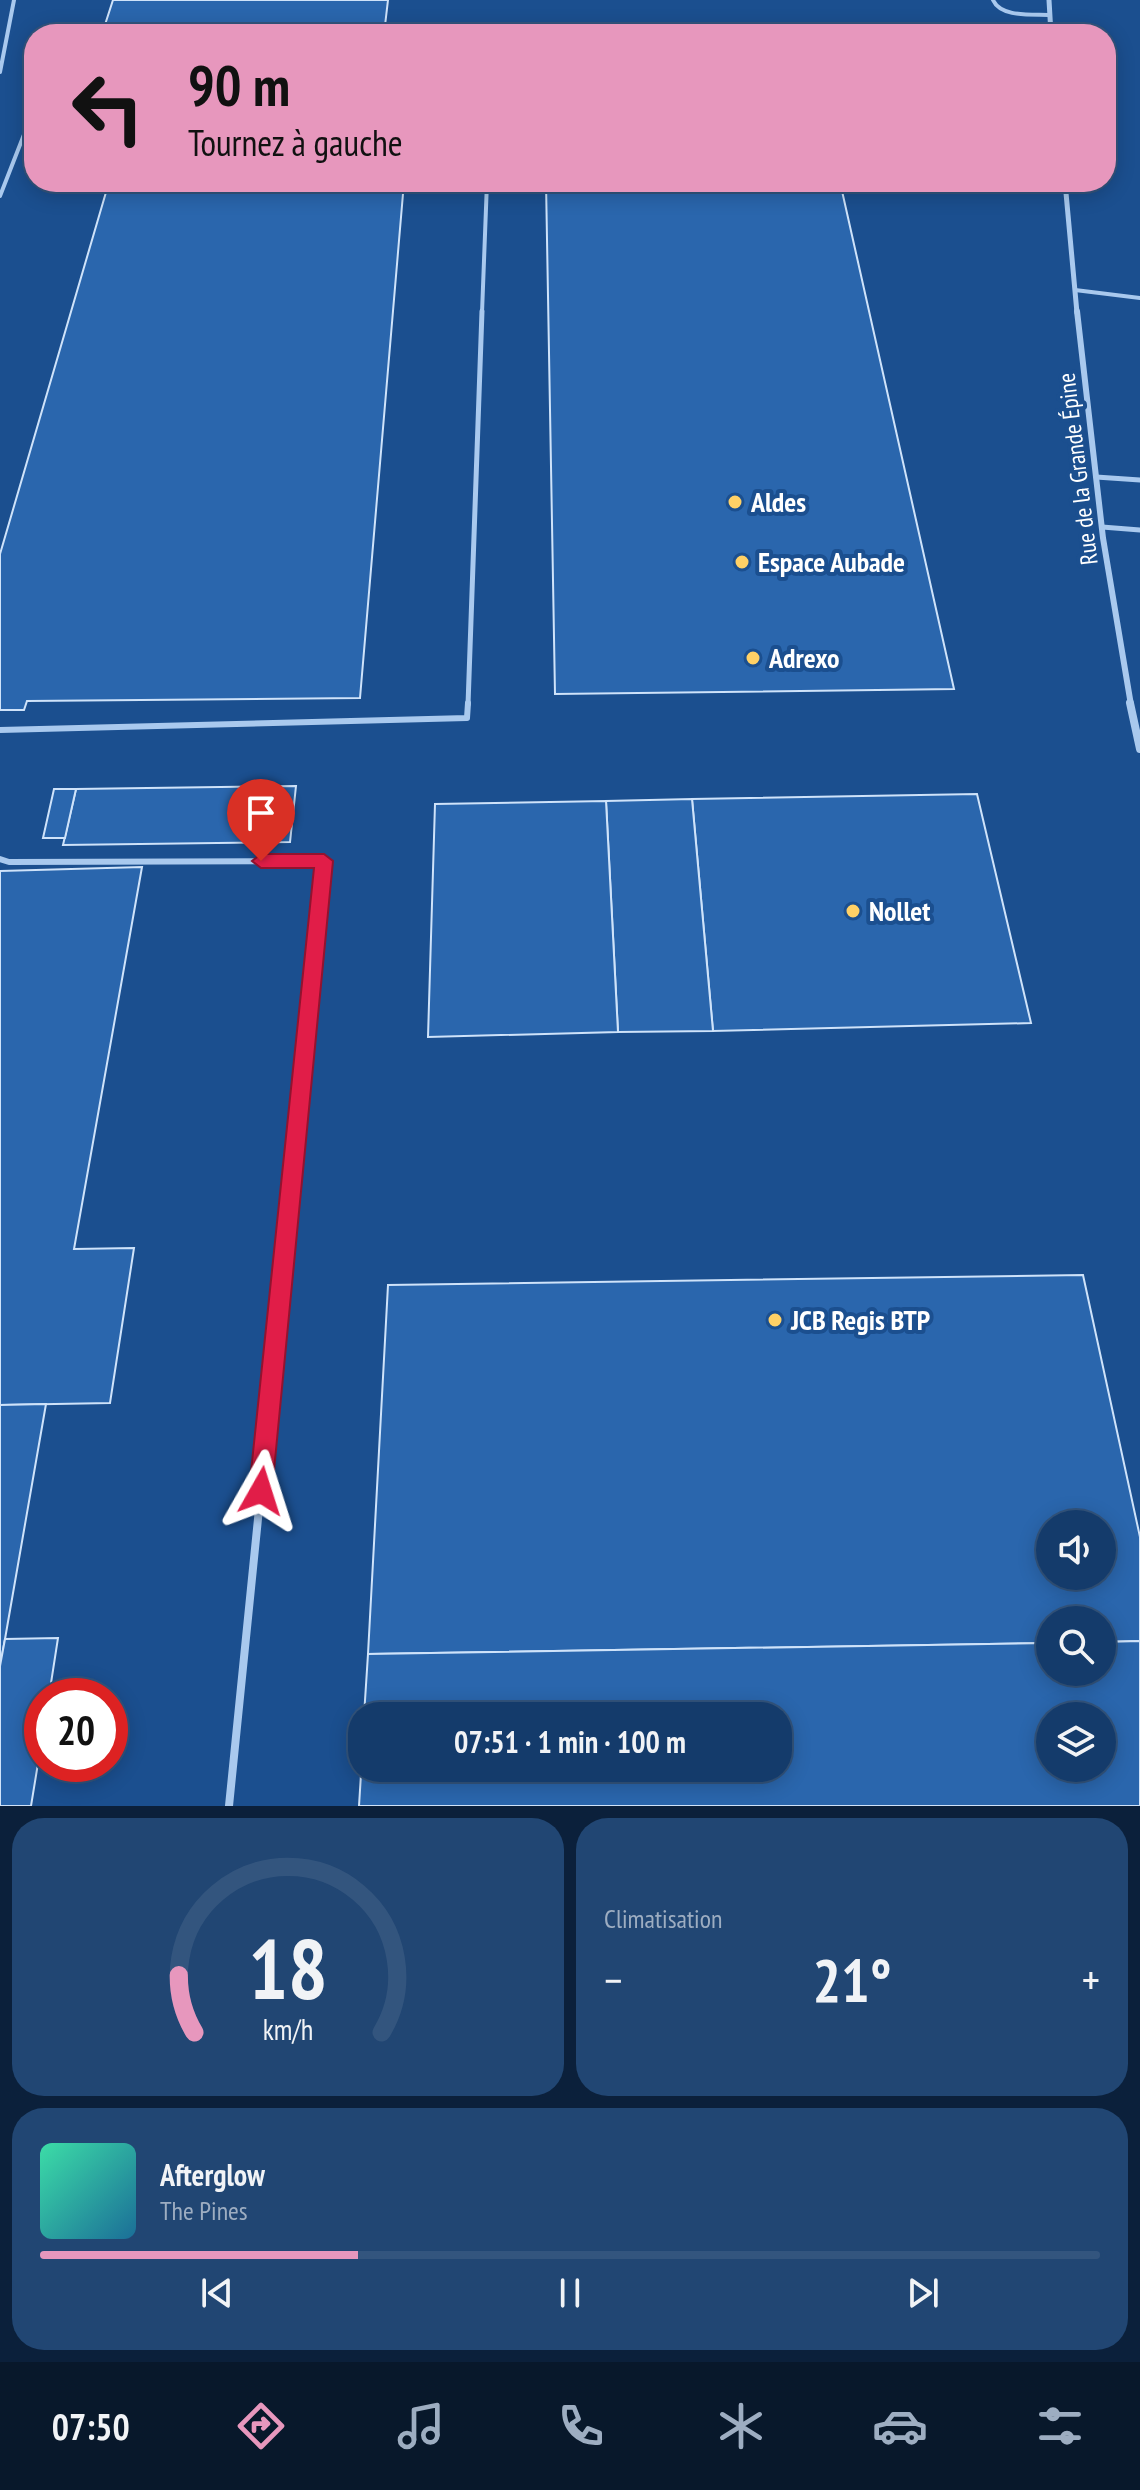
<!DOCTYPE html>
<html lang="fr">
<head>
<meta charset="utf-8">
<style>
	:root { --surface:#143b6b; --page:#214673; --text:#f1f3f6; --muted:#9dadc1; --line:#33557e; --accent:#e797bd }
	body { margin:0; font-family:"PT Sans Narrow",sans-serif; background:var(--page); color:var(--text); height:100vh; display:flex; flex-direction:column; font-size:30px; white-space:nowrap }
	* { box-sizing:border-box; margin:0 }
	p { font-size:26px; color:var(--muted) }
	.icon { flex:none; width:44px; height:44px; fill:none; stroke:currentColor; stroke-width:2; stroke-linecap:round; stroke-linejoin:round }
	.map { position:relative; height:1806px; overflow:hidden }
	.drawer { display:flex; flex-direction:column; gap:12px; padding:12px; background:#0b203b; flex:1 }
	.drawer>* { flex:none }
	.hud { position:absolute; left:24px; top:24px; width:1092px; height:168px; border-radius:32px; box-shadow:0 4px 20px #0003,0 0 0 2px var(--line); background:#e797bd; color:#111; overflow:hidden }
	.controls { position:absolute; left:1036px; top:1510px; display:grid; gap:16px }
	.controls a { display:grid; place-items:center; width:80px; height:80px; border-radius:50%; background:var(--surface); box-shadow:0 4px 20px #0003,0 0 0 2px var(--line); font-size:40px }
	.speed { position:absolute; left:24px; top:1678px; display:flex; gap:16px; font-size:40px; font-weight:700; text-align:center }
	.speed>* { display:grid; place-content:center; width:104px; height:104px; border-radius:50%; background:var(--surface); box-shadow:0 4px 20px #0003,0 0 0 2px var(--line); line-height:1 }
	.speed .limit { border:12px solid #d22; background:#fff; color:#111 }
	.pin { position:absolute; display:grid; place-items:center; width:68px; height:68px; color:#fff; margin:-82px -34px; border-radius:50% 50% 50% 0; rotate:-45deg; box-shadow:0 0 8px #0007 }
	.pin .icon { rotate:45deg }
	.me { position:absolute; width:88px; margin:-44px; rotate:6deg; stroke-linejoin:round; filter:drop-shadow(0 0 6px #0008) }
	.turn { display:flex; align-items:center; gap:28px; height:168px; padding:0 32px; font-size:36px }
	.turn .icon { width:104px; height:104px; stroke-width:2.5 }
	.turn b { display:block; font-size:56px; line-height:68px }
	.big { font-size:60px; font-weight:700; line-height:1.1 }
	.drawer .tile { flex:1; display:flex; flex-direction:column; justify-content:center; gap:12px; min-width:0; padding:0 28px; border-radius:32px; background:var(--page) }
	.drawer .dial { align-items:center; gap:0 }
	.dial svg { height:208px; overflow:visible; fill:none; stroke:var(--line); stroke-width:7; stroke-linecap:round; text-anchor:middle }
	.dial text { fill:var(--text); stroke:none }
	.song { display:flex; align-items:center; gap:24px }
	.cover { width:96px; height:96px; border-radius:12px; background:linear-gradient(135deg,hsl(160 70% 55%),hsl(200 70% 35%)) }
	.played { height:8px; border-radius:4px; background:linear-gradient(90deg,var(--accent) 30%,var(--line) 30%) }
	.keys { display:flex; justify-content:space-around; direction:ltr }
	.heat { display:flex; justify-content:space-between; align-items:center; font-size:44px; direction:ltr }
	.drawer .tiles { flex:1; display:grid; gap:12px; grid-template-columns:1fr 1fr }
	.tile:last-child { grid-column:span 2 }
	.trip { position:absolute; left:348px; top:1702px; width:444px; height:80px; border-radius:32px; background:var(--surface); box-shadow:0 4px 20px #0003,0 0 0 2px var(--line); font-weight:700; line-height:80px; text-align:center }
	.tab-bar { display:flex; height:128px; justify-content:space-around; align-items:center; background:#08182b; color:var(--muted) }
	.tab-bar .icon { width:56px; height:56px }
	.tab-bar .current { color:var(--accent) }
	.tab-bar b { font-size:36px; color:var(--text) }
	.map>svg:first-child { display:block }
	.building { fill:#2a66ad; stroke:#cfe3fa; stroke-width:2; fill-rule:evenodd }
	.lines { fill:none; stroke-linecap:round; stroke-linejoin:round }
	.service-far3 { stroke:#a9c9ee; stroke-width:4 }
	.service-far2 { stroke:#a9c9ee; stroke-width:5 }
	.service-far1 { stroke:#a9c9ee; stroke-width:6 }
	.service { stroke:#a9c9ee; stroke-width:8 }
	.minor-far2 { stroke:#a9c9ee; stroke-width:5 }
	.minor-far1 { stroke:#a9c9ee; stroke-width:6 }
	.minor { stroke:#a9c9ee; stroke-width:8 }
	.route { fill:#e11d48; stroke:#92132f; stroke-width:2 }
	.poi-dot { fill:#ffd166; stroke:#1b4f8f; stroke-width:3 }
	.labels { text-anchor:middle; stroke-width:8; stroke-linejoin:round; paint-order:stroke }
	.far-street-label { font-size:24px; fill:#fff; stroke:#1b4f8f }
	.poi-label { font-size:28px; font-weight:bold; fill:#fff; stroke:#1b4f8f; text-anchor:start }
</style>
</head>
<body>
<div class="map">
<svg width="1140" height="1806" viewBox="0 0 1140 1806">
	<rect width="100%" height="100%" fill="#1b4f8f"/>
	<g class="building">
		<path d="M 113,0 L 388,0 L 384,34 L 102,34 Z"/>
		<path d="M 109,182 L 404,182 L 360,698 L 27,701 L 24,710 L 0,710 L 0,554 Z"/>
		<path d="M 546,182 L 840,182 L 954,689 L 555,694 Z"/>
		<path d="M 296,786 L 290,842 L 63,845 L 76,789 Z"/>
		<path d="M 54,789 L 76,789 L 65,838 L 43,838 Z"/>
		<path d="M 977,794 L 1031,1023 L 713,1031 L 692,799 Z"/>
		<path d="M 692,799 L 713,1031 L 618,1032 L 606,801 Z"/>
		<path d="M 606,801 L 618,1032 L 428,1037 L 435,804 Z"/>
		<path d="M 142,867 L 74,1249 L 134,1248 L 110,1403 L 0,1405 L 0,871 Z"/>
		<path d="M 1083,1275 L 1140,1537 L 1140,1641 L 1102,1642 L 1102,1620 L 1050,1620 L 1050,1643 L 368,1654 L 388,1285 ZM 1050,1524 L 1102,1524 L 1102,1576 L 1050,1576 Z"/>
		<path d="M 46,1404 L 5,1639 L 0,1666 L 0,1405 Z"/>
		<path d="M 58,1638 L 49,1696 L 42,1696 L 42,1739 L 31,1806 L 0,1806 L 0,1666 L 5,1639 Z"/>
		<path d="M 1140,1641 L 1140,1806 L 359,1806 L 362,1758 L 362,1768 L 778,1768 L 778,1716 L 364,1716 L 368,1654 L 1050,1643 L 1050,1672 L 1102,1672 L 1102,1642 ZM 1050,1716 L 1102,1716 L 1102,1768 L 1050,1768 Z"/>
	</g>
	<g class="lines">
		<g class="service-far3">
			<path d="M 993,0 C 1001,18 1033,14 1050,15"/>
			<path d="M 0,72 L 14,0"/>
			<path d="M 0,196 L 34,109"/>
			<path d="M 1075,290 L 1140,298"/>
			<path d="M 482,313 L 487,182"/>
		</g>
		<g class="service-far2">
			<path d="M 1096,477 L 1140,480"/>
			<path d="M 1102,527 L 1140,530"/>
			<path d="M 468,705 L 482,311"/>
		</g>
		<g class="service-far1">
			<path d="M 0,730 L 467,718 L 468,703"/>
			<path d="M 0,859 L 9,862 L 324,861 L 291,1194"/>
		</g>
		<path class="service" d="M 229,1806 L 291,1192"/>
		<g class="minor-far2">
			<path d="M 1049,0 L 1051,34"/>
			<path d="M 1065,182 L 1077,313"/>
		</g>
		<path class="minor-far1" d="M 1077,311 L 1103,538 L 1131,705"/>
		<path class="minor" d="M 1130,703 L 1140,749"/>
	</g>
	<path class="route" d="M 261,854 L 324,854 L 333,861 L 272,1491 L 269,1499 L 261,1502 L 252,1499 L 249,1491 L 314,868 L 261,868 L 252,861 Z"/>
	<g class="poi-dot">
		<circle cx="735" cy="502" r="8"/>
		<circle cx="742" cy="562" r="8"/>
		<circle cx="753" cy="658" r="8"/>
		<circle cx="853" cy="911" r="8"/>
		<circle cx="775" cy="1320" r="8"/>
	</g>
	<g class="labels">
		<g class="far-street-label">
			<text transform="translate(1078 469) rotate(-97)" y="8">Rue de la Grande Épine</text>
		</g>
		<g class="poi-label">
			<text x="751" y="512">Aldes</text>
			<text x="758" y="572">Espace Aubade</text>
			<text x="769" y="668">Adrexo</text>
			<text x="869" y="921">Nollet</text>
			<text x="791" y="1330">JCB Regis BTP</text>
		</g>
	</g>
</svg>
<div class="controls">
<a><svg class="icon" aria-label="sound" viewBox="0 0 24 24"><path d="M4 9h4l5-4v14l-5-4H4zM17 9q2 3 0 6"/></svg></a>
<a><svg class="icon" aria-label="search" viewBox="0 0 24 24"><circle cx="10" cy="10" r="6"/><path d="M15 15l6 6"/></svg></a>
<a><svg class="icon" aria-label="layers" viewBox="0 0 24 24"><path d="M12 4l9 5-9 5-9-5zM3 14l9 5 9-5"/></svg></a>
</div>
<div class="speed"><div class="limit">20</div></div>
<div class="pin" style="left:261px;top:861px;background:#d93025"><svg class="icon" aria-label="arrive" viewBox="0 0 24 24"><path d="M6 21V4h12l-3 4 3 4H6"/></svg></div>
<svg class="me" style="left:261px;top:1491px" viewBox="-20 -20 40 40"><path d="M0-17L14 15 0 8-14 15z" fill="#e11d48" stroke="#fff" stroke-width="4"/></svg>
<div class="trip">07:51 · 1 min · 100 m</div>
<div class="hud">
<div class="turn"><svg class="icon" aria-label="left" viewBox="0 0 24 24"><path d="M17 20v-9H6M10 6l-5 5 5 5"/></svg><div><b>90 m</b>Tournez à gauche</div></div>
</div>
</div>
<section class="drawer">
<div class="tiles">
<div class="tile dial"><svg viewBox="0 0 100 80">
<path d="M14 69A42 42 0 1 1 86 69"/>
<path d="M14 69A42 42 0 0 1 8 47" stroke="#e797bd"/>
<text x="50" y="56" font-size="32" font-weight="700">18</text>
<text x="50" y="72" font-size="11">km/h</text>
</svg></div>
<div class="tile"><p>Climatisation</p>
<div class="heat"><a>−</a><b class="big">21°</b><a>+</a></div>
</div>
<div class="tile">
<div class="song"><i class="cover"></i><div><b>Afterglow</b><p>The Pines</p></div></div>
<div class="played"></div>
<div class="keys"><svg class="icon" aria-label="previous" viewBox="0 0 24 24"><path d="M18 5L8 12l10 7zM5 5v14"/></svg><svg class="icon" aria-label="pause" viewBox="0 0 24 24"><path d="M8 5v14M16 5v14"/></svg><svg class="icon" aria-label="next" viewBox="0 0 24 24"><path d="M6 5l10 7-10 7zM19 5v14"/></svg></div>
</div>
</div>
</section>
<nav class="tab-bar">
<b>07:50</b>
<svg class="icon current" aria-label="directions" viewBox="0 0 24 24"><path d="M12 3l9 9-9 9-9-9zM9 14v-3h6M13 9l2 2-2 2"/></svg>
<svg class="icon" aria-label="music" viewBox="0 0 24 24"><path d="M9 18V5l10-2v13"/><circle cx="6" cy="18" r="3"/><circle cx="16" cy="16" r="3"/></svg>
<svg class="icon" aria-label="phone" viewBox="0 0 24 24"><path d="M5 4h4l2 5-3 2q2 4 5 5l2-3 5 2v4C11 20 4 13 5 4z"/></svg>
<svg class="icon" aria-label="climate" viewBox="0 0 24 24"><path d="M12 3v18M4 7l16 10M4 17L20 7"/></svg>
<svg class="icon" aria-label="car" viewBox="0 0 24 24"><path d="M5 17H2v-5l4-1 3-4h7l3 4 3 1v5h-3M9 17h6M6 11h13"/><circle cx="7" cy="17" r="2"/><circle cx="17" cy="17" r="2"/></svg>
<svg class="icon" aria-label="filters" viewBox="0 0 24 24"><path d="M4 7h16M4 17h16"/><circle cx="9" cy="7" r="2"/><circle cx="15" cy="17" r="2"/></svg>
</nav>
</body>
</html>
